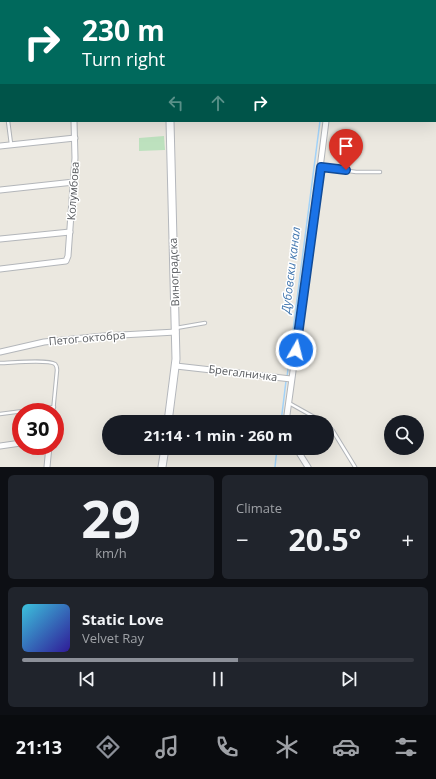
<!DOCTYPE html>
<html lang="en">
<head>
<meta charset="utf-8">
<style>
	:root { --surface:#171b24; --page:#20242c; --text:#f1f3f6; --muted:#9ea1a6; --line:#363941; --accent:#8c9099 }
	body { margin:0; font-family:"Open Sans",sans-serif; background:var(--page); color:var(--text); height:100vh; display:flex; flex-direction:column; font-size:15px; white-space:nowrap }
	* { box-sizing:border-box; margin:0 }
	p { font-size:13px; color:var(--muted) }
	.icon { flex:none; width:22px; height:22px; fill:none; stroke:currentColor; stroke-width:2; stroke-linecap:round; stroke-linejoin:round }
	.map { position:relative; height:467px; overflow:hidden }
	.side { display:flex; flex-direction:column; gap:8px; padding:8px; background:#0d0f14; flex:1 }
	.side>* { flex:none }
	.banner { position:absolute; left:0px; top:0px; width:436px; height:122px; box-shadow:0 4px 16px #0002; background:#00695c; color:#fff; overflow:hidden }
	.controls { position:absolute; left:384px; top:415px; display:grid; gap:8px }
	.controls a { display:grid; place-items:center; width:40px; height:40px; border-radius:50%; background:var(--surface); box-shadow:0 4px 16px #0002; font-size:20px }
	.speed { position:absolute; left:12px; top:403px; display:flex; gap:8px; font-size:20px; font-weight:700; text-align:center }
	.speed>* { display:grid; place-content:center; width:52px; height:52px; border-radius:50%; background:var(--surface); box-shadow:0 4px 16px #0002; line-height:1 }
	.speed .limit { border:6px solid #d22; background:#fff; color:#111 }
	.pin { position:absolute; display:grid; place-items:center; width:34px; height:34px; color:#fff; margin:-41px -17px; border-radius:50% 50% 50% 0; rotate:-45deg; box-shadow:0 0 4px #0007 }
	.pin .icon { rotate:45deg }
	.me { position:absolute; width:44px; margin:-22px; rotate:8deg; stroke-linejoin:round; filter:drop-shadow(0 0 3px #0008) }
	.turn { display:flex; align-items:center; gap:14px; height:84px; padding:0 16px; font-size:18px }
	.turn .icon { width:52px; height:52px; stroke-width:2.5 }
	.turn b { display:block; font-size:28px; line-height:34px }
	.lanes { display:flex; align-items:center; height:38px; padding:0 16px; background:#0003; justify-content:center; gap:20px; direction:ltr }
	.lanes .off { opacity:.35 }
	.big { font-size:30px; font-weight:700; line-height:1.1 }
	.side .card { flex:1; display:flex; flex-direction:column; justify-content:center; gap:6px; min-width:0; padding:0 14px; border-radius:6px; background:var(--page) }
	.side .dial { align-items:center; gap:0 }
	.dial b { font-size:52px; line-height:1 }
	.song { display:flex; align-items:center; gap:12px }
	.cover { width:48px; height:48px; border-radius:6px; background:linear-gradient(135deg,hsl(190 70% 55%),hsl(250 70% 35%)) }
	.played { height:4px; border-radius:2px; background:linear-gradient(90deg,var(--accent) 55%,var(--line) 55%) }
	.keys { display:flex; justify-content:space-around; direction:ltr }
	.heat { display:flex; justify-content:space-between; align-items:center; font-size:22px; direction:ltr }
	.side .tiles { flex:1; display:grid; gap:8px; grid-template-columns:1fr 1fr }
	.card:last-child { grid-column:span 2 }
	.trip { position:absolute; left:102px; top:415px; width:232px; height:40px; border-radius:20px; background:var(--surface); box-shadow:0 4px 16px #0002; font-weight:700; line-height:40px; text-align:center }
	.dock { display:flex; height:64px; justify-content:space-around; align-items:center; background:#090b0e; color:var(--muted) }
	.dock .icon { width:28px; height:28px }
	.dock .selected { color:var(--accent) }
	.dock b { font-size:18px; color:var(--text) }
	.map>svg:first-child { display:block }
	.green { fill:#bde1be }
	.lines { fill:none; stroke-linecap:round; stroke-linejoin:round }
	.stream { stroke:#a2d2f8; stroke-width:1.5 }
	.lane-casing { stroke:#b3b6ba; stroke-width:4.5 }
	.street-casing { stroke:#b3b6ba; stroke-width:7 }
	.secondary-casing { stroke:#b4b7bc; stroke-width:9 }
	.lane { stroke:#fff; stroke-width:2.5 }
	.street { stroke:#fff; stroke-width:5 }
	.secondary { stroke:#fff; stroke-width:7 }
	.route-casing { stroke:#114b97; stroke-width:10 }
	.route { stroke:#1a73e8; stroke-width:7 }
	.labels { text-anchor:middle; stroke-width:3; stroke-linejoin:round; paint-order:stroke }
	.street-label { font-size:11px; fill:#595c60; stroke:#fff }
	.water-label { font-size:12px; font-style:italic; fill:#4579b0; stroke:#fff }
</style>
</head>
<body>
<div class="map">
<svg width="436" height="467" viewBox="0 0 436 467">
	<rect width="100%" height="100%" fill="#ebe8e0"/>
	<path class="green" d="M 164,136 L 165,150 L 139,151 L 139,138 Z"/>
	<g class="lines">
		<g class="stream">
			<path d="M 335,1 L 335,0"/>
			<path d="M 287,377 L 320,121"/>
			<path d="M 281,422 L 286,381"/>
			<path d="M 275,467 L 277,448"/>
		</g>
		<g class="lane-casing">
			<g id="lane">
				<path d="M 245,1 L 245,0"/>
				<path d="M 0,118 L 1,118"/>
				<path d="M 8,121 L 11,144"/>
				<path d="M 321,167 L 356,172 L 380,172"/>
				<path d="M 176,328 L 205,323"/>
				<path d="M 0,363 C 10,363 48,359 55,364 C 57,366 57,367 57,370 L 53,412"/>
				<path d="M 289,403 L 323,422"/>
				<path d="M 0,414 L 54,407"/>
				<path d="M 327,424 L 333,431 L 355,467"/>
			</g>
		</g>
		<g class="street-casing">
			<g id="street">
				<path d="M 64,0 L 64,1"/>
				<path d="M 130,0 L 130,1"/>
				<path d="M 0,146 L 75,138"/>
				<path d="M 0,190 L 74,182"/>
				<path d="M 0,239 L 70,232"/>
				<path d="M 0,269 L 66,261 L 68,256 L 75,158 L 74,121"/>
				<path d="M 0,352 L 44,342 L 103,336 L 176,332"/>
				<path d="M 176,366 L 291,379"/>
				<path d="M 286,422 L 308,262 L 326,121"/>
				<path d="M 0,446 L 21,443"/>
				<path d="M 296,448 L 308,467"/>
				<path d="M 47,467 L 49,446"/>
			</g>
		</g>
		<g class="secondary-casing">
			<g id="secondary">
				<path d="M 168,0 L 168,1"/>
				<path d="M 168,422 L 176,359 L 170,121"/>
				<path d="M 162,467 L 165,448"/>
			</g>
		</g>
		<use href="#lane" class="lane"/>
		<use href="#street" class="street"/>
		<use href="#secondary" class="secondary"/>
	</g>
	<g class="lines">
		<g class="route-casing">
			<path id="route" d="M 296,350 L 321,167 L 346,170"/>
		</g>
		<use href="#route" class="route"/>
	</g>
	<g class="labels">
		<g class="street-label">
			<text transform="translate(73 191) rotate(-86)" y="4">Колумбова</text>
			<text transform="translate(174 272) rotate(-92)" y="4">Виноградска</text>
			<text transform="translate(87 338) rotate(-5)" y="4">Петог октобра</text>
			<text transform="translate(243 373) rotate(7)" y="4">Брегалничка</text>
		</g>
		<g class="water-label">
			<text transform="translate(291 270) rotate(-83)" y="4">Дубовски канал</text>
		</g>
	</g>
</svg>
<div class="controls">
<a><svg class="icon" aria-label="search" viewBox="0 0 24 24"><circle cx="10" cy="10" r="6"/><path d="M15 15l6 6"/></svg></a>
</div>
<div class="speed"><div class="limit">30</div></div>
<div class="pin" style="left:346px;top:170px;background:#d93025"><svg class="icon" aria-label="arrive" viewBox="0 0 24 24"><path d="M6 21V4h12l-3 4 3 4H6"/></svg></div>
<svg class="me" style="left:296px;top:350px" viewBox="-20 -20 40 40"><circle r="17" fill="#1a73e8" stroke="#fff" stroke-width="3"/><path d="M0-11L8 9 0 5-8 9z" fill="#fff"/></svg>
<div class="trip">21:14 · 1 min · 260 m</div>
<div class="banner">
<div class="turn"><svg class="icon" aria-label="right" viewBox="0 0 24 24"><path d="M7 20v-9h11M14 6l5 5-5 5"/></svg><div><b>230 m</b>Turn right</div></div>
<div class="lanes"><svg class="icon off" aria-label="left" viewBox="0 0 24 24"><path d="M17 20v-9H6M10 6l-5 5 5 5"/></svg><svg class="icon off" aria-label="ahead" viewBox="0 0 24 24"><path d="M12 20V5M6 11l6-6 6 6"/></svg><svg class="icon" aria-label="right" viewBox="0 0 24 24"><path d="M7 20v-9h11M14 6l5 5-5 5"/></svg></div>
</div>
</div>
<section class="side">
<div class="tiles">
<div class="card dial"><b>29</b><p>km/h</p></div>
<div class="card"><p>Climate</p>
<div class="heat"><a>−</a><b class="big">20.5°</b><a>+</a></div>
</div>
<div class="card">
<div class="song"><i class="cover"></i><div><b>Static Love</b><p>Velvet Ray</p></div></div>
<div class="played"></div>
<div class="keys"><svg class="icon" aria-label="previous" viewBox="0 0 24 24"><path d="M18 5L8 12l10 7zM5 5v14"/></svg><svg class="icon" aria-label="pause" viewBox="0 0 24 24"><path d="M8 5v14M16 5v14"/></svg><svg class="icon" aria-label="next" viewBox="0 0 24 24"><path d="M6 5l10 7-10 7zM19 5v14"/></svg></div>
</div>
</div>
</section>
<nav class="dock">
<b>21:13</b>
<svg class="icon selected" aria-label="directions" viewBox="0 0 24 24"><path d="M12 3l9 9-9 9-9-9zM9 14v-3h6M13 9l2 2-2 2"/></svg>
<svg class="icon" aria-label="music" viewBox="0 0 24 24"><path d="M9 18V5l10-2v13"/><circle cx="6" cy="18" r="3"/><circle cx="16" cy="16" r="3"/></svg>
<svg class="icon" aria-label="phone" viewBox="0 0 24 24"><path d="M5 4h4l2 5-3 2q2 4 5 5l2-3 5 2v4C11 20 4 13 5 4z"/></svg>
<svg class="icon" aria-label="climate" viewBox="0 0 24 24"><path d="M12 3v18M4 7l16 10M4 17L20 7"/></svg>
<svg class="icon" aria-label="car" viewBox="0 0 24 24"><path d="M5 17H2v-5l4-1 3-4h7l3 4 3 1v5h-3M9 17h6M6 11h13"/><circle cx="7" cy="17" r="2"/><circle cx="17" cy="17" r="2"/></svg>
<svg class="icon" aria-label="filters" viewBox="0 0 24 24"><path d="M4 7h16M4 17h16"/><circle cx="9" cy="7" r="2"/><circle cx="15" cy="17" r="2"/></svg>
</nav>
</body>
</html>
